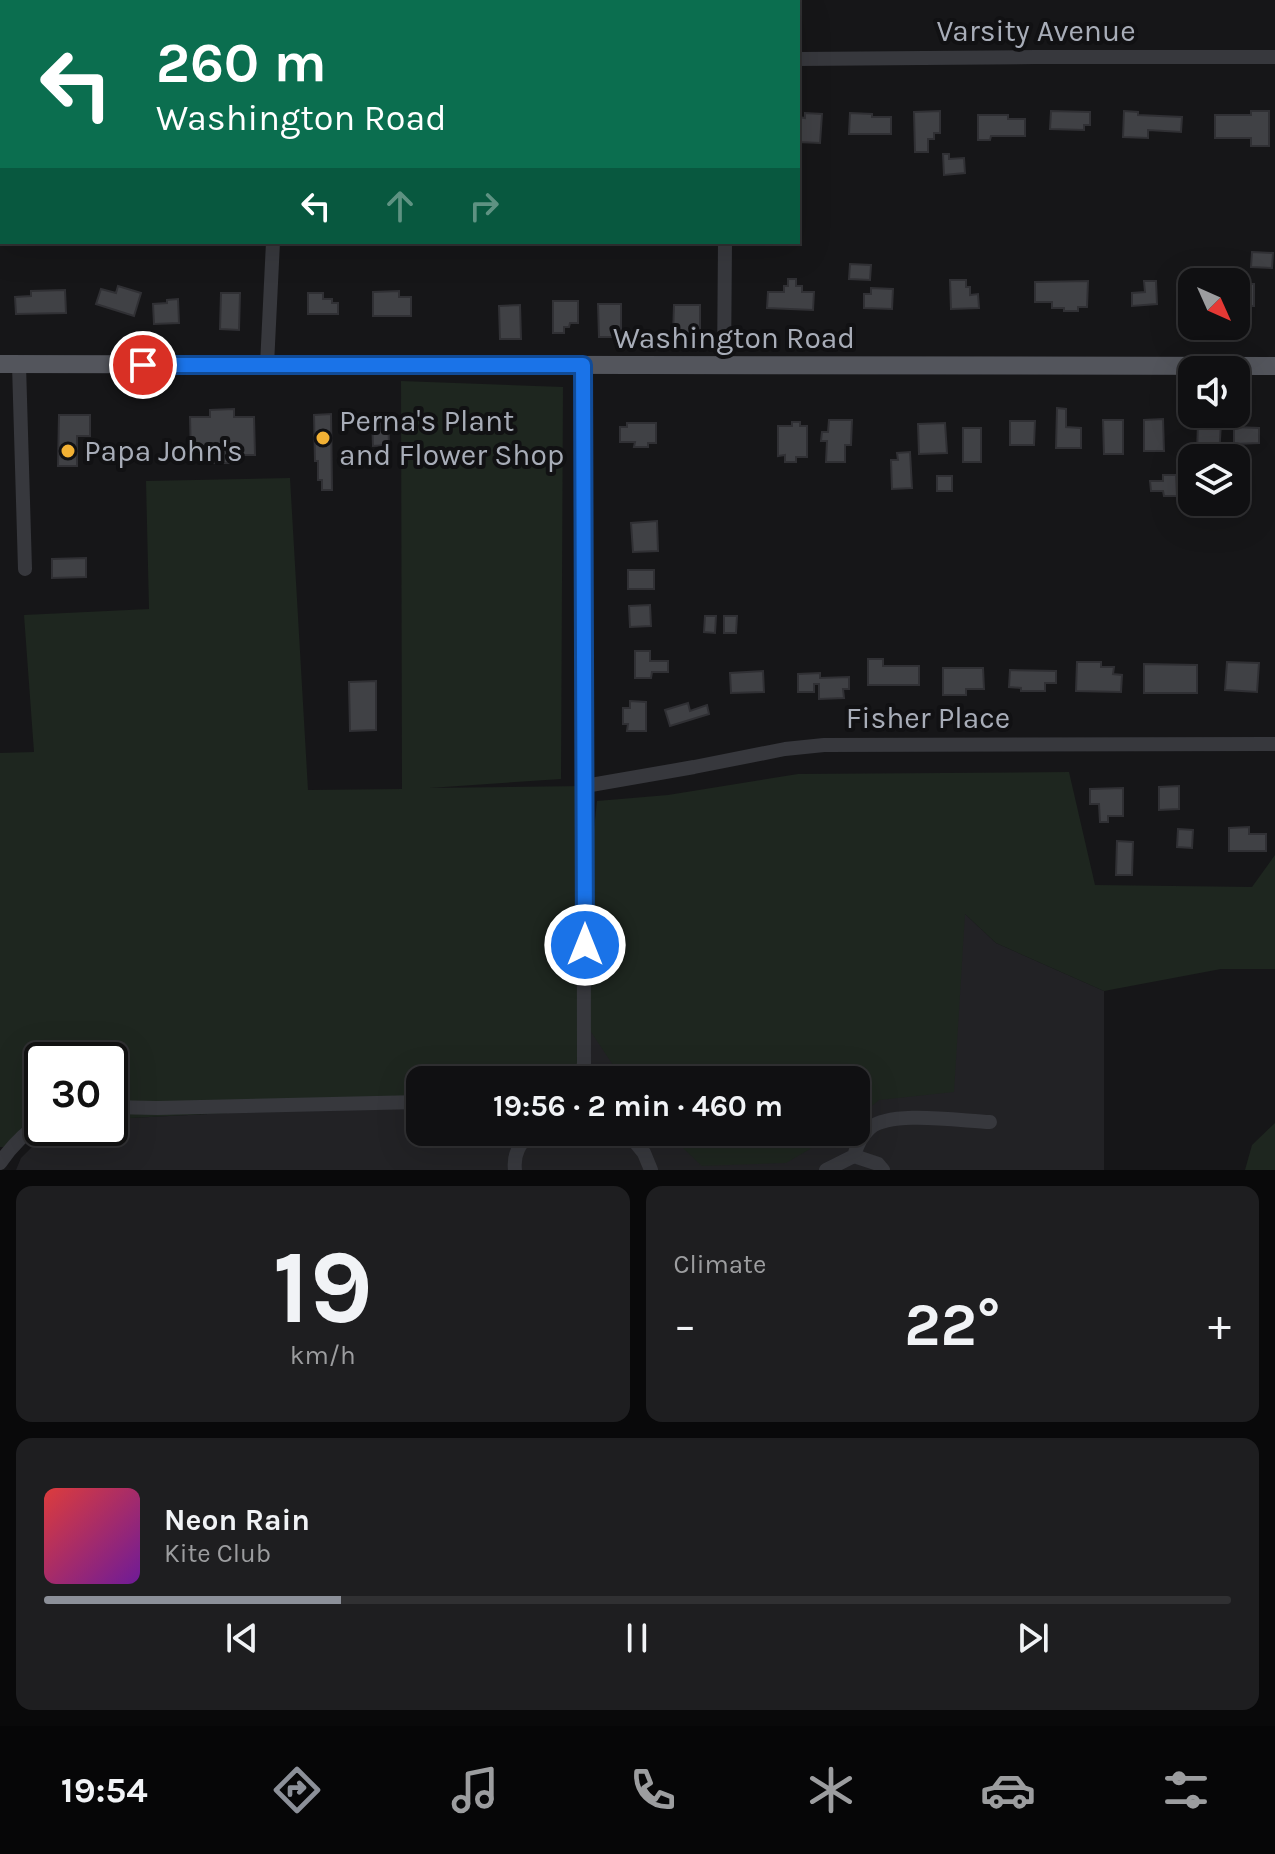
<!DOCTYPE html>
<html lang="en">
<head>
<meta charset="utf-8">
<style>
	:root { --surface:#101012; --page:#1e1e20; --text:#f1f3f6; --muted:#9c9d9f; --line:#303032; --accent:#8c9099 }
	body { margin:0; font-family:Karla,sans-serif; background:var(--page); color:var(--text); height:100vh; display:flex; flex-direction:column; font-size:30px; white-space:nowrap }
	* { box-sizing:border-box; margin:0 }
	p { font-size:26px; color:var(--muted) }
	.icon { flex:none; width:44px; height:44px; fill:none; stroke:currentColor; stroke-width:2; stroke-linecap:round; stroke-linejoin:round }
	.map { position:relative; height:1170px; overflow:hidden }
	.drawer { display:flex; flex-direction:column; gap:16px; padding:16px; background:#09090a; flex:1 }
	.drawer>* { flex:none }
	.guide { position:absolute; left:0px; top:0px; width:800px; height:244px; box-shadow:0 8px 32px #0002,0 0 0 2px var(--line); background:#0b6e4f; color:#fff; overflow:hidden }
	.needle { width:52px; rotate:135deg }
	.controls { position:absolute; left:1178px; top:268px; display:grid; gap:16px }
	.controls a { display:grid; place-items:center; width:72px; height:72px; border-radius:16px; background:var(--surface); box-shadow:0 8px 32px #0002,0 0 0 2px var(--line); font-size:40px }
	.speed { position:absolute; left:24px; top:1042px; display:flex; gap:16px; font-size:40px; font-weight:700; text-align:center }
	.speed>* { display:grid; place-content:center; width:104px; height:104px; border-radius:50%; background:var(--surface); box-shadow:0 8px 32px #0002,0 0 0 2px var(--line); line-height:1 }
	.speed .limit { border:4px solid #111; border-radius:12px; background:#fff; color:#111 }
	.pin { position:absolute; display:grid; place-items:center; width:68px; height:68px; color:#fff; margin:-34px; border:4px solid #fff; border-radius:50%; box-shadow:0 2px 8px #0007 }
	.me { position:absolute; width:88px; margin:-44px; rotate:0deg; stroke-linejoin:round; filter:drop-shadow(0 0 6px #0008) }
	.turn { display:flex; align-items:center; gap:28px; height:168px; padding:0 24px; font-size:36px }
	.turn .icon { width:104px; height:104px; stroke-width:2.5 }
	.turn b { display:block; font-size:56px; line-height:68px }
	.lanes { display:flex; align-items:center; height:76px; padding:0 24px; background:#0003; justify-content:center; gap:40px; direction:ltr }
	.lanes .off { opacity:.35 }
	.big { font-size:60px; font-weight:700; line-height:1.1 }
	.drawer .card { flex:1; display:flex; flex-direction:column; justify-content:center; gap:12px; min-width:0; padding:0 28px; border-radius:16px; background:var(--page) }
	.drawer .dial { align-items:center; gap:0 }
	.dial b { font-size:104px; line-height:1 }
	.song { display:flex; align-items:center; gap:24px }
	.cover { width:96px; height:96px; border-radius:12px; background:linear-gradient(135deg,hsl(0 70% 55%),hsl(280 70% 35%)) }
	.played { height:8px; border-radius:4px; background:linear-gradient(90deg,var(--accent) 25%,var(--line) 25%) }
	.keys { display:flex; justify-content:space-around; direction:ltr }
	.heat { display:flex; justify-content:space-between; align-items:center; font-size:44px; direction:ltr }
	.drawer .tiles { flex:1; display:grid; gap:16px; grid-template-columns:1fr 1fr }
	.card:last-child { grid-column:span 2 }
	.trip { position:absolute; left:406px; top:1066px; width:464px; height:80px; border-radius:16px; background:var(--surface); box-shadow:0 8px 32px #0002,0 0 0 2px var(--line); font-weight:700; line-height:80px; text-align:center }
	.tab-bar { display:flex; height:128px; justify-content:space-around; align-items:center; background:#060607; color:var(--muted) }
	.tab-bar .icon { width:56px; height:56px }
	.tab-bar .selected { color:var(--accent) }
	.tab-bar b { font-size:36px; color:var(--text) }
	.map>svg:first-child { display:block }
	.built { fill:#222225 }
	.green { fill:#1e261f }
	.building { fill:#404145; stroke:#303034; stroke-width:2 }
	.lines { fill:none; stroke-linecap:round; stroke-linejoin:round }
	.minor { stroke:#37383d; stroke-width:14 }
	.major { stroke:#53555c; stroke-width:18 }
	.route-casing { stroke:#114b97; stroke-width:20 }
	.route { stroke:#1a73e8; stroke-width:14 }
	.poi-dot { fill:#f2b134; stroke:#111113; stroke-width:3 }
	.labels { text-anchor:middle; stroke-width:8; stroke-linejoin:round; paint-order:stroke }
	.street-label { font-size:30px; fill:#a8adb8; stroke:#111113 }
	.poi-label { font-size:30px; fill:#a8adb8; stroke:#111113; text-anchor:start }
</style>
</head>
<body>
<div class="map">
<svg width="1275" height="1170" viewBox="0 0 1275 1170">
	<rect width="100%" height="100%" fill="#161618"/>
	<path class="built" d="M 948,898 L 996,943 L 1104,991 L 1104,1170 L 16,1170 L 21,1158 L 36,1143 L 42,1125 L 42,1128 L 110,1128 L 110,1119 L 420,1103 L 420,1132 L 856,1132 L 856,1080 L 581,1080 L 585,1023 Z"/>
	<g class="green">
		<path d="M 401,381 L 563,387 L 561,779 L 429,788 L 585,786 L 586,904 L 597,801 L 668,795 L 798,774 L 1069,772 L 1095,885 L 1252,887 L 1275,855 L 1275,969 L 1221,969 L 1104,991 L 996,943 L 965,914 L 954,1092 L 879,1100 L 856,1119 L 856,1080 L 623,1080 L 585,1023 L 581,1080 L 420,1080 L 420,1103 L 110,1119 L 110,1060 L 42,1060 L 42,1122 L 12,1147 L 0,1147 L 0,753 L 34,752 L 24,615 L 149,609 L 146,481 L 290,478 L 308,790 L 402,789 Z"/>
		<path d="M 1275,1123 L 1275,1170 L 1245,1170 L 1252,1145 Z"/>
		<path d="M 666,1132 L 839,1132 L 786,1163 L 702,1166 Z"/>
	</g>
	<g class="building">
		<path d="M 940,111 L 940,133 L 934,133 L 934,139 L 928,139 L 928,152 L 915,152 L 914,112 Z"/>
		<path d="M 1051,111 L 1090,112 L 1090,125 L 1084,125 L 1084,130 L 1050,129 Z"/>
		<path d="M 1124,111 L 1138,112 L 1138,115 L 1182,117 L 1181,132 L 1148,130 L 1148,138 L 1123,137 Z"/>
		<path d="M 1251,111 L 1269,111 L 1269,146 L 1251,146 L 1251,138 L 1215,138 L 1215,115 L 1251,115 Z"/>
		<path d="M 805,113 L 822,114 L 820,143 L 798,142 L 798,117 L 805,118 Z"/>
		<path d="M 850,113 L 872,114 L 872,117 L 891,117 L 891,134 L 849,134 Z"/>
		<path d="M 978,115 L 1008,115 L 1008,119 L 1025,119 L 1025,136 L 991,136 L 990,140 L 978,140 Z"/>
		<path d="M 943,154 L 949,154 L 949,159 L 964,158 L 965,173 L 944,175 Z"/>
		<path d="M 1252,252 L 1273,253 L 1272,268 L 1251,267 Z"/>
		<path d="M 850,264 L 871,265 L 870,280 L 849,279 Z"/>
		<path d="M 788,279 L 796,279 L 796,286 L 802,286 L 802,292 L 814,292 L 813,310 L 767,308 L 768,292 L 784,292 L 784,286 L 788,286 Z"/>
		<path d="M 950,280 L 966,280 L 966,287 L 970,287 L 970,295 L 978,294 L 979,308 L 951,309 Z"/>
		<path d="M 1088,281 L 1087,307 L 1078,307 L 1078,311 L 1064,311 L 1064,308 L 1052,308 L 1052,302 L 1035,302 L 1035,282 Z"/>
		<path d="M 1144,281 L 1156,281 L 1157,304 L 1132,306 L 1132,293 L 1145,292 Z"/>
		<rect x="1236" y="284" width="18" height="22"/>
		<path d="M 118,286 L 141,293 L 134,316 L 96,304 L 101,289 L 116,293 Z"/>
		<path d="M 871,288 L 893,289 L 892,309 L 864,308 L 864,294 L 871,294 Z"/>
		<path d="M 65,290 L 66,313 L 16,314 L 15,297 L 31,296 L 31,291 Z"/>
		<path d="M 399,291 L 399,297 L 411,297 L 411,316 L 373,316 L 373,292 Z"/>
		<path d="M 221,293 L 240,293 L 239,330 L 220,329 Z"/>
		<path d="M 308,293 L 323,293 L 323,299 L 332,299 L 332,303 L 338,303 L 338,314 L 308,314 Z"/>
		<path d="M 178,299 L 179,323 L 154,324 L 153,304 L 167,303 L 167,300 Z"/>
		<path d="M 553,301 L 578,301 L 578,323 L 570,323 L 569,327 L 564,327 L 564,333 L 553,333 Z"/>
		<path d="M 598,304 L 621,304 L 621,337 L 599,337 Z"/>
		<path d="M 520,305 L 521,339 L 500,339 L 499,306 Z"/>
		<path d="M 674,305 L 700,305 L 700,334 L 695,333 L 694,336 L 673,336 Z"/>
		<path d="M 1057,408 L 1066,409 L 1066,427 L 1081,428 L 1081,448 L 1056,448 Z"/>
		<path d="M 234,409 L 234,417 L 254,417 L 255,455 L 233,455 L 233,463 L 213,463 L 213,455 L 191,456 L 190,417 L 210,417 L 210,410 Z"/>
		<path d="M 331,414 L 332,490 L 322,490 L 322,480 L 318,480 L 318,461 L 315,461 L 314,415 Z"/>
		<path d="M 59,415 L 90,415 L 90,436 L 77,436 L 77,466 L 58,466 Z"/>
		<path d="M 388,416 L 389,445 L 373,446 L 372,417 Z"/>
		<path d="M 1163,419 L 1164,451 L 1144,451 L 1144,420 Z"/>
		<path d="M 829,420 L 852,420 L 851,445 L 845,445 L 845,462 L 826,462 L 827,441 L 821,441 L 822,432 L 828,432 Z"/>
		<path d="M 1103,420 L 1123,420 L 1123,454 L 1104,454 Z"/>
		<path d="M 1010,421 L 1035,421 L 1034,445 L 1010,445 Z"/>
		<path d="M 792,422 L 800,422 L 800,426 L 807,426 L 807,457 L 796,457 L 796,462 L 785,462 L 785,455 L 778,456 L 778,426 L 792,426 Z"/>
		<path d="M 1198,422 L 1221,423 L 1219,456 L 1197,455 Z"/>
		<path d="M 627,423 L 656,423 L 656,443 L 648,443 L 648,447 L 634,447 L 635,442 L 620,442 L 620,427 L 627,427 Z"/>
		<path d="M 945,423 L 947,453 L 919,454 L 918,424 Z"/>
		<path d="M 1234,427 L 1259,428 L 1259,443 L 1234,444 Z"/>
		<rect x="963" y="428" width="18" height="34"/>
		<path d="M 910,452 L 912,488 L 892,489 L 891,460 L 898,460 L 897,453 Z"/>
		<path d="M 1163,475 L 1176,475 L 1177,496 L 1164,496 L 1163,491 L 1151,491 L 1150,481 L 1163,481 Z"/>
		<path d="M 1180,475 L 1192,476 L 1192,492 L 1179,491 Z"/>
		<rect x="937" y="476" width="15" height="15"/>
		<path d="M 657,521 L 658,551 L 633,552 L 631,523 Z"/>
		<path d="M 86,558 L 86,577 L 52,578 L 52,559 Z"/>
		<rect x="628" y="570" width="26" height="19"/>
		<path d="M 650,605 L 651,626 L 630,627 L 629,606 Z"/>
		<path d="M 705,616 L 716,616 L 715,633 L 704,632 Z"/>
		<path d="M 724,616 L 737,616 L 736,633 L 724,633 Z"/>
		<path d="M 635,651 L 650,651 L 650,661 L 668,661 L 668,672 L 652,672 L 651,678 L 635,678 Z"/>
		<path d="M 868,659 L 883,659 L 883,666 L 919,666 L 919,685 L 868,685 Z"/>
		<path d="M 1077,662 L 1101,662 L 1101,667 L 1114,667 L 1113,674 L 1122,675 L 1121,692 L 1076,691 Z"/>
		<path d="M 1227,662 L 1259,663 L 1257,692 L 1225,690 Z"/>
		<path d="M 1144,664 L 1197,665 L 1197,693 L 1144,693 Z"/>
		<path d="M 943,668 L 983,668 L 984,689 L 966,689 L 966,695 L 943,695 Z"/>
		<path d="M 1010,670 L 1056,671 L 1056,683 L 1045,683 L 1045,691 L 1021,691 L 1021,688 L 1009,687 Z"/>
		<path d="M 763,671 L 764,692 L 731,693 L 730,673 Z"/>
		<path d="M 820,673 L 820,678 L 849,677 L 849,689 L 843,689 L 844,698 L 819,699 L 819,684 L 814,684 L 814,692 L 798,692 L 798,674 Z"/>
		<path d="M 376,681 L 376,730 L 350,731 L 349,682 Z"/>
		<path d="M 630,701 L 646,702 L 646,731 L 627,731 L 628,724 L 623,724 L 623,708 L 630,708 Z"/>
		<path d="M 688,703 L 690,711 L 707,705 L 709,714 L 670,726 L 665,710 Z"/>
		<path d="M 1179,786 L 1179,809 L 1159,810 L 1159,787 Z"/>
		<path d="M 1123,788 L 1123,816 L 1108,816 L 1108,822 L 1100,822 L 1099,804 L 1090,804 L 1090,789 Z"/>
		<path d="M 1249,827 L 1249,834 L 1266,834 L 1266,851 L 1229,851 L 1229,828 Z"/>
		<path d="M 1178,829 L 1193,830 L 1192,848 L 1177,847 Z"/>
		<path d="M 1117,841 L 1133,842 L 1132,875 L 1116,875 Z"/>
	</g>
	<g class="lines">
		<g class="minor">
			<path d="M 11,2 L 11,0"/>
			<path d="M 283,2 L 283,0"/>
			<path d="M 730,2 L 730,0"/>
			<path d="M 798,59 L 1035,57 L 1275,57"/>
			<path d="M 19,365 L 25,569"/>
			<path d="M 267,365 L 273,242"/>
			<path d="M 724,366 L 725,242"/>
			<path d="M 585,786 L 694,767 L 785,749 L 824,745 L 1275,744"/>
			<path d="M 581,1080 L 584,1063 L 583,365"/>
			<path d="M 110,1107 L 157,1108 L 420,1102"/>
			<path d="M 627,1132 L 644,1153 L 651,1170"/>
			<path d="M 854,1156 L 878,1164 L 883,1170"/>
			<path d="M 0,1163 C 11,1147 25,1132 42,1122"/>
			<path d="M 515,1170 C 513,1154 520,1143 531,1132"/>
			<path d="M 826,1170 L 854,1156 C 857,1145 861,1136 870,1128 C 891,1110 961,1121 990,1122"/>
		</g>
		<path class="major" d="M 0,364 L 1275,366"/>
	</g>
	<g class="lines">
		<g class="route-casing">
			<path id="route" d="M 143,365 L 583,365 L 585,945"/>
		</g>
		<use href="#route" class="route"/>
	</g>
	<g class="poi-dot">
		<circle cx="323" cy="438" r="8"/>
		<circle cx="68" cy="451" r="8"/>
	</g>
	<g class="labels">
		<g class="street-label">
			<text x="1036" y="41">Varsity Avenue</text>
			<text x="734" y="348">Washington Road</text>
			<text x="928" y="728">Fisher Place</text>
		</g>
		<g class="poi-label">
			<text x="339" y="431">Perna's Plant<tspan x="339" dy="34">and Flower Shop</tspan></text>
			<text x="84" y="461">Papa John's</text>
		</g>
	</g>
</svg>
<div class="controls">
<a><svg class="needle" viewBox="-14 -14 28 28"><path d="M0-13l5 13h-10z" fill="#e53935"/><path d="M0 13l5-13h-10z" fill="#9c9d9f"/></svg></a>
<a><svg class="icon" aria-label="sound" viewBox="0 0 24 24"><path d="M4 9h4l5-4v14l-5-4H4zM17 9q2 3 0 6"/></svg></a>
<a><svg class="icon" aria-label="layers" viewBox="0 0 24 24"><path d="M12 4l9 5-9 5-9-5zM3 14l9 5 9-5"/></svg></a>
</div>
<div class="speed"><div class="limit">30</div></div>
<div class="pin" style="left:143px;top:365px;background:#d93025"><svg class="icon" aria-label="arrive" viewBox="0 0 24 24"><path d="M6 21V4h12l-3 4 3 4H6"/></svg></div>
<svg class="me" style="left:585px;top:945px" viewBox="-20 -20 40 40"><circle r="17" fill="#1a73e8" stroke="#fff" stroke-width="3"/><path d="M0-11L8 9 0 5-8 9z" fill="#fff"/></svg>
<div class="trip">19:56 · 2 min · 460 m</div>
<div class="guide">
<div class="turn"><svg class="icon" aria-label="left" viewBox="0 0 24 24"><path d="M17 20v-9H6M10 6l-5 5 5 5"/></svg><div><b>260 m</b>Washington Road</div></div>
<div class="lanes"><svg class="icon" aria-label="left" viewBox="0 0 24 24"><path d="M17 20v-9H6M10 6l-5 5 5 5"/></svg><svg class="icon off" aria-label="ahead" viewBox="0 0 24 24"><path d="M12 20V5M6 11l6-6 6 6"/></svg><svg class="icon off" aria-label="right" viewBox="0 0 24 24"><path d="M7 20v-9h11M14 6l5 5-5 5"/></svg></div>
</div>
</div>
<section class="drawer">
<div class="tiles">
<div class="card dial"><b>19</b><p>km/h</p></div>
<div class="card"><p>Climate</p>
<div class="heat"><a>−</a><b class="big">22°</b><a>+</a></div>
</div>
<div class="card">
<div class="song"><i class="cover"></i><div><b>Neon Rain</b><p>Kite Club</p></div></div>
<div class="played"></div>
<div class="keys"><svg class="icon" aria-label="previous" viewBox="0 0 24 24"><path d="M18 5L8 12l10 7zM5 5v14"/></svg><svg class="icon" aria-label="pause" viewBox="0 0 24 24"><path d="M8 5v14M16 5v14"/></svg><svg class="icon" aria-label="next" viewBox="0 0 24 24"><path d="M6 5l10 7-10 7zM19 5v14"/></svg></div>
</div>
</div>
</section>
<nav class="tab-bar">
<b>19:54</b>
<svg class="icon selected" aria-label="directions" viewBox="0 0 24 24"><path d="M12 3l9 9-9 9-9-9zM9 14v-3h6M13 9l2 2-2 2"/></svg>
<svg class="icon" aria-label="music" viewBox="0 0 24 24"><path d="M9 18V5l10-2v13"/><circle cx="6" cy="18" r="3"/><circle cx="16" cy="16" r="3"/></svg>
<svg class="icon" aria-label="phone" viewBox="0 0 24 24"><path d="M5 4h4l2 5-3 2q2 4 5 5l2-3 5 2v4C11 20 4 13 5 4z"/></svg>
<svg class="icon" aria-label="climate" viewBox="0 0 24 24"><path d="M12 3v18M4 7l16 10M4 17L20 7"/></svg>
<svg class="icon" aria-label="car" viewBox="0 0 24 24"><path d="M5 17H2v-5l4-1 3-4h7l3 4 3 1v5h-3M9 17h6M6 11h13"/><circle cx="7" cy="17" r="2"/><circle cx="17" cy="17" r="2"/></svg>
<svg class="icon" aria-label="filters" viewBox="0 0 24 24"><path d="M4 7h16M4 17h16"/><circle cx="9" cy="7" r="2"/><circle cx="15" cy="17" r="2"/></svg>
</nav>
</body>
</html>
